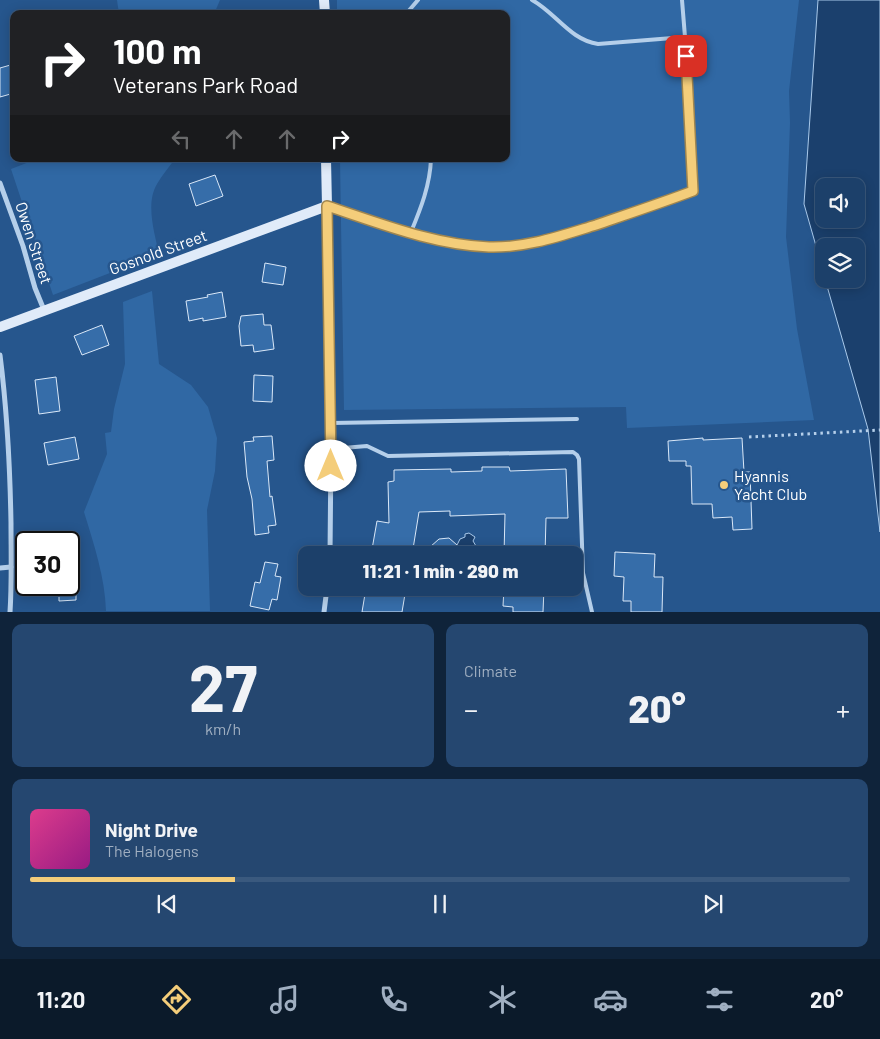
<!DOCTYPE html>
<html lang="en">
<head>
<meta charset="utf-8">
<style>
	:root { --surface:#1c406a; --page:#254770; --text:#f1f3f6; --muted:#a0afc1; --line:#3a597e; --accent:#f4cd7a }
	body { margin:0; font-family:Barlow,sans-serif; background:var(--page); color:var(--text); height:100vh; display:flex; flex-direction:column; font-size:19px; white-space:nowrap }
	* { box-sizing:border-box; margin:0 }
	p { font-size:16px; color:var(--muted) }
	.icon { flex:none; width:28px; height:28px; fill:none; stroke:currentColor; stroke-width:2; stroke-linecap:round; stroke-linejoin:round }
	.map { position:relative; height:612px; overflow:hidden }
	.panel { display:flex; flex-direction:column; gap:12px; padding:12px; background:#0f233a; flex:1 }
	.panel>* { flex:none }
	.guide { position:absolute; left:10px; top:10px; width:500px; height:152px; border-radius:10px; box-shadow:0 2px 12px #0003,0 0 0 1px var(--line); background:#202124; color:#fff; overflow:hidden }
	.controls { position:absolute; left:815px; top:178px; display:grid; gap:10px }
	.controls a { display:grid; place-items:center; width:50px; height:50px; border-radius:10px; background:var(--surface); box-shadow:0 2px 12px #0003,0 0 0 1px var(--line); font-size:25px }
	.speed { position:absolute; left:15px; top:531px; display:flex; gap:10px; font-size:25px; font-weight:700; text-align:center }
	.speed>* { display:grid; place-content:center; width:65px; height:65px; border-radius:50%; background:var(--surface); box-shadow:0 2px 12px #0003,0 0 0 1px var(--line); line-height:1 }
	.speed .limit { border:2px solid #111; border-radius:8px; background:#fff; color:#111 }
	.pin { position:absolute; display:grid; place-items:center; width:42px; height:42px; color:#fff; margin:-21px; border-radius:10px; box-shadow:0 2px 8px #0006 }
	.me { position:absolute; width:55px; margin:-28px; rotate:0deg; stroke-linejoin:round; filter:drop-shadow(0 0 4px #0008) }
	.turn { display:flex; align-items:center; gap:18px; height:105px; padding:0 20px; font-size:22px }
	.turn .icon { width:65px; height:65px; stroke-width:2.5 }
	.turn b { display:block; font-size:35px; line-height:42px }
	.lanes { display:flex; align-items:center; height:48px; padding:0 20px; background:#0003; justify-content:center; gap:25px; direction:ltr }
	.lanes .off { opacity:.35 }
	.big { font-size:38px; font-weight:800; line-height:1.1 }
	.panel .widget { flex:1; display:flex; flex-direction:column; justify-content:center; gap:8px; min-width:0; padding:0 18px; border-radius:10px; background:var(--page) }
	.panel .dial { align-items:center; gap:0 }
	.dial b { font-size:65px; line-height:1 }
	.song { display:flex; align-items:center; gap:15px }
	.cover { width:60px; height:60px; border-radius:8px; background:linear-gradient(135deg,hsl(330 70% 55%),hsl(310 70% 35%)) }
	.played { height:5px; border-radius:2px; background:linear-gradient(90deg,var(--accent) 25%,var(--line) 25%) }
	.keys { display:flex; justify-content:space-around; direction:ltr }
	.heat { display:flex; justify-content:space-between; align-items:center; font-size:28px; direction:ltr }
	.panel .tiles { flex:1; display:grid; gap:12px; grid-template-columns:1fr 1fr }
	.widget:last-child { grid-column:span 2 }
	.trip { position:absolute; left:298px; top:546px; width:285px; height:50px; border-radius:10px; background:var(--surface); box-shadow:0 2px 12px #0003,0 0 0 1px var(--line); font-weight:800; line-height:50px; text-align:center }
	.dock { display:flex; height:80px; justify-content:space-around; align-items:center; background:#0b1a2a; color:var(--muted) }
	.dock .icon { width:35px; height:35px }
	.dock .active { color:var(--accent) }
	.dock b { font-size:22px; color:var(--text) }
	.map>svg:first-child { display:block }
	.green { fill:#3068a4 }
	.water { fill:#1b406d; stroke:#aacaeb; fill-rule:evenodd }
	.building { fill:#366da9; stroke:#dae8f8 }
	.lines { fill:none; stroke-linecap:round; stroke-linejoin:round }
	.path { stroke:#b5cfea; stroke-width:3; stroke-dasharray:2.5 4; stroke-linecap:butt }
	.service { stroke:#b5cfea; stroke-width:4 }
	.minor { stroke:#b5cfea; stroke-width:5 }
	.secondary { stroke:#e0ebf9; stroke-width:10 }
	.route-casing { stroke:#9f854f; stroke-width:12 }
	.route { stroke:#f4cd7a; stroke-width:9 }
	.poi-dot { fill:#f4cd7a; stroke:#26568d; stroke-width:2 }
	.labels { text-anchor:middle; stroke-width:5; stroke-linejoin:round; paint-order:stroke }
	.street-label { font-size:16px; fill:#fff; stroke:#26568d }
	.poi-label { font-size:16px; fill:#fff; stroke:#26568d; text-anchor:start }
</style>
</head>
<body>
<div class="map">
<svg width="880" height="612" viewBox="0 0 880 612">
	<rect width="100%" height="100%" fill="#26568d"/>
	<g class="green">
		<path d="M 117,0 L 220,0 L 214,14 L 119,14 Z"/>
		<path d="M 337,0 L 799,0 L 789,91 L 790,123 L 786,237 L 797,329 L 814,420 L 627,428 L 626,407 L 344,410 L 340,159 L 506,159 L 506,14 L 337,14 Z"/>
		<path d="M 37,159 L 175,159 C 169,167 162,175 157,184 C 145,204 155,234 159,254 L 53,295 L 11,169 Z"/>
		<path d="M 152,291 L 159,364 L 191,385 L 208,407 L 217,438 L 215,471 L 207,510 L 210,611 L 106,611 C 105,577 94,545 84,512 L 107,454 L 105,433 L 111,432 L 114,409 L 125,364 L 123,302 Z"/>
	</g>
	<g class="water">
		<path d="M 818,0 L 880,0 L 880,532 L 868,429 L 825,279 L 856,279 L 856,246 L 824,246 L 824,274 L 804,204 ZM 824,186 L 856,186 L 856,219 L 824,219 Z"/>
		<path d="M 469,533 L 475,537 L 473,541 L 476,546 L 473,555 L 457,555 L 457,545 L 460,539 L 465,537 L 465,534 Z"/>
	</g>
	<g class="building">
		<path d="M 14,64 L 14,93 L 0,97 L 0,68 Z"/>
		<path d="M 215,175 L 223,196 L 196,206 L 189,184 Z"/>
		<path d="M 265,263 L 286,267 L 283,285 L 262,282 Z"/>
		<path d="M 222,292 L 226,317 L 203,321 L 203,318 L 189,321 L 186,301 L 208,297 L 207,295 Z"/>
		<path d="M 263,314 L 264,325 L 271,325 L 274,349 L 254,352 L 253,345 L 241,346 L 239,326 L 241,316 Z"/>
		<path d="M 102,325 L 109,345 L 82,355 L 74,336 Z"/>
		<path d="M 254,375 L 273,376 L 272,402 L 253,401 Z"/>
		<path d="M 56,377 L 60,411 L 39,414 L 35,380 Z"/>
		<path d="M 272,436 L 274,460 L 267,461 L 270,497 L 272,496 L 276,525 L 268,526 L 269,533 L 255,535 L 252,499 L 247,477 L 244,442 L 254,441 L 253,437 Z"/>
		<path d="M 75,437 L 79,459 L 48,465 L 44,443 Z"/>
		<path d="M 703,438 L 703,440 L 742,438 L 744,472 L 750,472 L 752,529 L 733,530 L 732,517 L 713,518 L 712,504 L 692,504 L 691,466 L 686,466 L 686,461 L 669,461 L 668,441 Z"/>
		<path d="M 482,467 L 509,467 L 510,471 L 566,469 L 568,518 L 546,518 L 545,555 L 504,555 L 505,514 L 450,516 L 450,511 L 419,512 L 412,555 L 371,555 L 377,521 L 389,523 L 388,482 L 394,481 L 394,470 L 451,469 L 451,472 L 482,471 Z"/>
		<path d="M 449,538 L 457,545 L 457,555 L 421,555 L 439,539 Z"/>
		<path d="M 615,552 L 655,554 L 654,577 L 663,577 L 662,612 L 631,612 L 631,601 L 623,601 L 624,577 L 614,576 Z"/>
		<path d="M 265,562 L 278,564 L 275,576 L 281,577 L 277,600 L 272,599 L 269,610 L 250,606 L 255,582 L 260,583 Z"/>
		<path d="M 59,585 L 76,585 L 76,600 L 59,601 Z"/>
		<path d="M 366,588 L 406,588 L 402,612 L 362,612 Z"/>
		<path d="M 504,588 L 544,588 L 543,612 L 513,612 L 513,607 L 503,606 Z"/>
	</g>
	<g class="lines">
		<path class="path" d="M 749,437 L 880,430"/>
		<g class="service">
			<path d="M 682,0 L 685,37"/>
			<path d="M 406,14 L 418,0"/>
			<path d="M 327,206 C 379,223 434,245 489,247 C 526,248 561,236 596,225 C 628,214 661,203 693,191 L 685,37 L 598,44 C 570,40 556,13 532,0"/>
			<path d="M 411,232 C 421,208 430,185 431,159"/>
			<path d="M 331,423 L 577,419"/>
			<path d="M 331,449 L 367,446 L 388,456 L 573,452 L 577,455 L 579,459 L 583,573 L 592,612"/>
		</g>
		<g class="minor">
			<path d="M 0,183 L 23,246 L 35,288 L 44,310"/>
			<path d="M 327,206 L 331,449 L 330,555"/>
			<path d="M 0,355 C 7,410 10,467 11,523 C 11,553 12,582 10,612"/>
			<path d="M 0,568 L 11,567"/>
			<path d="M 324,612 L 327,588"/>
		</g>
		<g class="secondary">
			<path d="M 324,0 L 325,14"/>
			<path d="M 0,327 L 327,206 L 326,159"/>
		</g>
	</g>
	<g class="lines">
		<g class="route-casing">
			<path id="route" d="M 331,466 L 327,206 C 379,223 434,245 489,247 C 527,248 560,236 596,225 C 628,214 661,203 693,191 L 686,56"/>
		</g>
		<use href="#route" class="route"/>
	</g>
	<circle class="poi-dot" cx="724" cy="485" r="5"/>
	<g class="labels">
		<g class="street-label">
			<text transform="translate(34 243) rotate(72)" y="6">Owen Street</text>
			<text transform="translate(158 252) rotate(-20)" y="6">Gosnold Street</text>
		</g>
		<g class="poi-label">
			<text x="734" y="482">Hyannis<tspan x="734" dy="18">Yacht Club</tspan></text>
		</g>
	</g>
</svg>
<div class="controls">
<a><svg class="icon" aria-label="sound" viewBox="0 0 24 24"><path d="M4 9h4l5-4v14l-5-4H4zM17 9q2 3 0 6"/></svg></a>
<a><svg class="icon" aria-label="layers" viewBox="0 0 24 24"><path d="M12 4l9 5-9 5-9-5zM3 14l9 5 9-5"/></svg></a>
</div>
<div class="speed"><div class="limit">30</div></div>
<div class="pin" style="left:686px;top:56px;background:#d93025"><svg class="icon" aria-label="arrive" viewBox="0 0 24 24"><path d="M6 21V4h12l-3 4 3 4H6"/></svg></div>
<svg class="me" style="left:331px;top:466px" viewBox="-20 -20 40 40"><circle r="19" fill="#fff"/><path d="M0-13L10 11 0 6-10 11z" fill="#f4cd7a"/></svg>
<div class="trip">11:21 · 1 min · 290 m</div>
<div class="guide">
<div class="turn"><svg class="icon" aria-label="right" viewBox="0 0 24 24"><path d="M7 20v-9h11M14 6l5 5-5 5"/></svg><div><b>100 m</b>Veterans Park Road</div></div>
<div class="lanes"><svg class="icon off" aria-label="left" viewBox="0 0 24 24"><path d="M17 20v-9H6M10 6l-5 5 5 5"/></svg><svg class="icon off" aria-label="ahead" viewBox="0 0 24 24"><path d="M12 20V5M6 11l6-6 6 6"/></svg><svg class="icon off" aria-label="ahead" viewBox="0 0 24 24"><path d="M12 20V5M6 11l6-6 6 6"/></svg><svg class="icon" aria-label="right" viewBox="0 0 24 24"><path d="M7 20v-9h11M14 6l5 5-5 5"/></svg></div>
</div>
</div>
<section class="panel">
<div class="tiles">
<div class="widget dial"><b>27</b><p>km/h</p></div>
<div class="widget"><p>Climate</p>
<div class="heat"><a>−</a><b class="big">20°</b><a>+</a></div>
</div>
<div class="widget">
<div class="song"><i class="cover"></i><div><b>Night Drive</b><p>The Halogens</p></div></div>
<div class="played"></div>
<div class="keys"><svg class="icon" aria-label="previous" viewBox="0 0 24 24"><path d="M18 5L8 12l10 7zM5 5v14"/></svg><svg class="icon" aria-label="pause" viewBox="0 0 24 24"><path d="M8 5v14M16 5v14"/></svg><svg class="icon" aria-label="next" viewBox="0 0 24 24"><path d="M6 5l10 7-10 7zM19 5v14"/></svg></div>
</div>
</div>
</section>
<nav class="dock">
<b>11:20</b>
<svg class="icon active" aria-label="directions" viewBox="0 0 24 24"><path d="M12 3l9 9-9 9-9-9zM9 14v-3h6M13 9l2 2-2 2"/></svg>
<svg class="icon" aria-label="music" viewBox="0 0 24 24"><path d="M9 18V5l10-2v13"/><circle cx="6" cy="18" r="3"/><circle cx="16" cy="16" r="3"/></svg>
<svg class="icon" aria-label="phone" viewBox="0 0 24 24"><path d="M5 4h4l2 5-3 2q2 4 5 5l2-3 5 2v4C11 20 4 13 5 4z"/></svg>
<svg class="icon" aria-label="climate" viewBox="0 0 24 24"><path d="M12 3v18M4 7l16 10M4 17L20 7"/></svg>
<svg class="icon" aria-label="car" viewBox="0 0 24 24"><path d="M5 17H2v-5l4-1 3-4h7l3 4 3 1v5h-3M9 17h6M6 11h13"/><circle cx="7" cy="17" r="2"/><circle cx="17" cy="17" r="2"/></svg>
<svg class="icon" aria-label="filters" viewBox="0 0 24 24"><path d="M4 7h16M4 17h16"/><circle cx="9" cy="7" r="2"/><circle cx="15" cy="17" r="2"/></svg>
<b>20°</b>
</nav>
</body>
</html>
